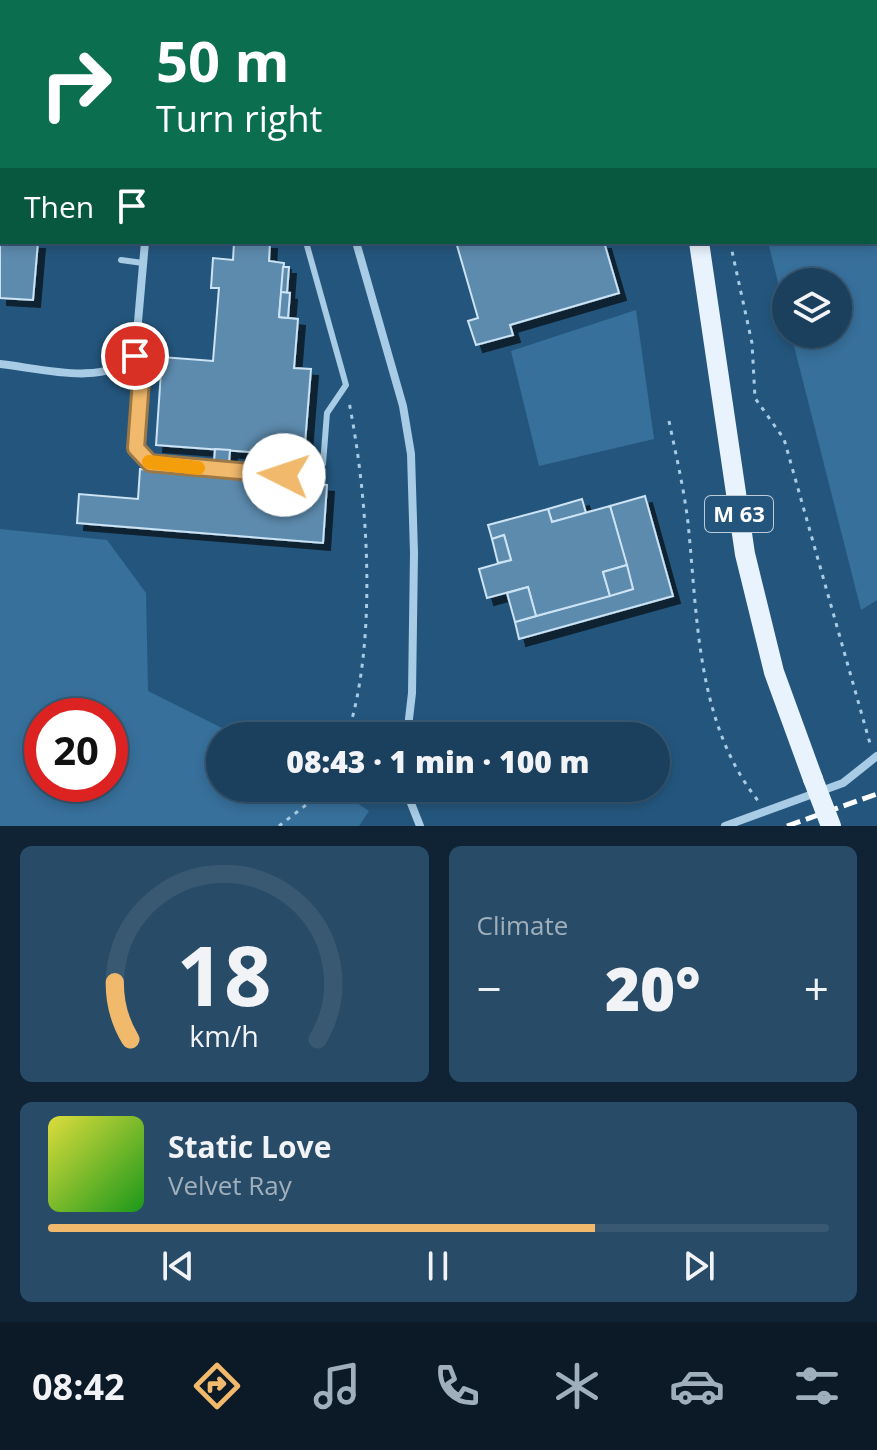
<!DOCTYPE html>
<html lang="en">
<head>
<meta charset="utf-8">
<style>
	:root { --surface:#1b405e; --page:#284b67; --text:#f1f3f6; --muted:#a0afbc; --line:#395973; --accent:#f0b96c }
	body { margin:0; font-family:"Open Sans",sans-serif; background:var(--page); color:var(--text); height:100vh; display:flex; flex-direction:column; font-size:30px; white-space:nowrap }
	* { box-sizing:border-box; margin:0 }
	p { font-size:26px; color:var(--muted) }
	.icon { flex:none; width:44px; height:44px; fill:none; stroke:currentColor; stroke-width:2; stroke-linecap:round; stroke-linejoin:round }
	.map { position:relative; height:826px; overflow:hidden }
	.sheet { display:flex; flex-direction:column; gap:20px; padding:20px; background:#0f2334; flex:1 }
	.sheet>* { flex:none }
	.banner { position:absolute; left:0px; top:0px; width:878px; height:244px; box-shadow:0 4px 12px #0003,0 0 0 2px var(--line); background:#0b6e4f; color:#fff; overflow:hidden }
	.buttons { position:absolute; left:772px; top:268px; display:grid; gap:16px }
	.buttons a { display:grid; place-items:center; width:80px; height:80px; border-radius:50%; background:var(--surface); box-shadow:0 4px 12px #0003,0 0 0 2px var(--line); font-size:40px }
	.speed { position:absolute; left:24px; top:698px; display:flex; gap:16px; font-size:40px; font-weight:700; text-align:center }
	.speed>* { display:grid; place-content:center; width:104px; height:104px; border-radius:50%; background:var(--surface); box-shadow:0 4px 12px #0003,0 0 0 2px var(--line); line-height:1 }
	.speed .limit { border:12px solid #d22; background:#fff; color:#111 }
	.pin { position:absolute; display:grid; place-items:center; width:68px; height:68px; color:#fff; margin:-34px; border:4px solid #fff; border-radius:50%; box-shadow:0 2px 8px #0007 }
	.me { position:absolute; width:88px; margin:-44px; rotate:274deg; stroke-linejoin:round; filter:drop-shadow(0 0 6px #0008) }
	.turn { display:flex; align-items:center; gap:28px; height:168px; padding:0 24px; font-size:36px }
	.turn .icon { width:104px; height:104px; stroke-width:2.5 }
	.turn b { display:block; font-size:56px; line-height:68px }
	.then { display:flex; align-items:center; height:76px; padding:0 24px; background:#0003; gap:16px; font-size:30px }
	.big { font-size:60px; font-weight:800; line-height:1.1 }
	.sheet .widget { flex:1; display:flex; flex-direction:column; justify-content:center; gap:12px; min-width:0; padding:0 28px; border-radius:12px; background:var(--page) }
	.sheet .dial { align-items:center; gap:0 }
	.dial svg { height:208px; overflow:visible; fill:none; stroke:var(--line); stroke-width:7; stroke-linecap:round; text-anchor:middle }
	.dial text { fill:var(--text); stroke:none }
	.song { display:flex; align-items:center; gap:24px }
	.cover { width:96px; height:96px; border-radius:12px; background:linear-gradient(135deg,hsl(60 70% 55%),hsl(120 70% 35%)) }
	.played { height:8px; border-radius:4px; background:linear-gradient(90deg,var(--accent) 70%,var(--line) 70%) }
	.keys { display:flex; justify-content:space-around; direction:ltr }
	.heat { display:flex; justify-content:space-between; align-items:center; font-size:44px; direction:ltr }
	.sheet .tiles { flex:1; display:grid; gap:20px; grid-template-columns:1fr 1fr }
	.widget:last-child { grid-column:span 2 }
	.trip { position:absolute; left:206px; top:722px; width:464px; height:80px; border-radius:40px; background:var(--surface); box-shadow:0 4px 12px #0003,0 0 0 2px var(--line); font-weight:800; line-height:80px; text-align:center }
	.menu { display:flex; height:128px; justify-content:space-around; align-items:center; background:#0b1a26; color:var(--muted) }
	.menu .icon { width:56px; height:56px }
	.menu .current { color:var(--accent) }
	.menu b { font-size:36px; color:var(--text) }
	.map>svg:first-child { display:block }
	.green { fill:#37709b; fill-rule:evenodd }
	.building { fill:#5d8bae; stroke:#cbe3f4; stroke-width:2; filter:url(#shadow) }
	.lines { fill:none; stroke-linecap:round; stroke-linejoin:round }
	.path { stroke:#a8cce5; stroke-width:3; stroke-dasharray:4 6; stroke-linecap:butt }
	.service { stroke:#a8cce5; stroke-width:6 }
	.minor { stroke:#a8cce5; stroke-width:8 }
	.primary { stroke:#e9f3fd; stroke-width:20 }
	.rail { stroke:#fff; stroke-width:5; stroke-dasharray:14 6; stroke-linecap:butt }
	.primary-bridge { stroke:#e9f3fd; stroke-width:20 }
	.route-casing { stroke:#9c7846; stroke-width:20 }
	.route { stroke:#f0b96c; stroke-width:14 }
	.slow { stroke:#f59e0b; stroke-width:14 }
	.labels { text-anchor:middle; stroke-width:8; stroke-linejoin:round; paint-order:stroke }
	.shield { fill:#24567d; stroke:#bdccd8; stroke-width:2 }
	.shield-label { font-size:22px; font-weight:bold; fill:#fff }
</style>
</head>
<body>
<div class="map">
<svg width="877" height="826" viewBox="0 0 877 826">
	<defs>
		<filter id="shadow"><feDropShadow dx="7" dy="7" stdDeviation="0" flood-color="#0009"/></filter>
	</defs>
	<rect width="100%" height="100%" fill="#24567d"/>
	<g class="green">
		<path d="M 707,0 L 877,0 L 877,600 L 861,610 L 791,334 L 838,334 L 838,282 L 786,282 L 786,314 L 768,242 L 876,242 L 876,2 Z"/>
		<path d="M 636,310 L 654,439 L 539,466 L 511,351 Z"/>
		<path d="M 0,529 L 107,540 L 146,593 L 148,691 L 238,736 L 220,736 L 220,788 L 291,788 L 298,794 L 335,788 L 369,811 L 359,826 L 0,826 ZM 42,716 L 110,716 L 110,784 L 42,784 Z"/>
	</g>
	<g class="building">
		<path d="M 347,0 L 504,0 L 505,2 L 347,2 Z"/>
		<path d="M 2,15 L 2,82 L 0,83 L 0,16 Z"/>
		<path d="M 0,102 L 2,102 L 0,146 Z"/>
		<path d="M 0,197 L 2,242 L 38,242 L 33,300 L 0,298 Z"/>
		<path d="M 234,242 L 270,242 L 269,261 L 284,263 L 279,317 L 298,319 L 294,368 L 311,369 L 304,456 L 156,445 L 162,357 L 213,361 L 219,288 L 211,288 L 213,258 L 233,260 Z"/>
		<path d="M 456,242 L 604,242 L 619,293 L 510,325 L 513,335 L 476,345 L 468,321 L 478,318 Z"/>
		<path d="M 283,267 L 289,267 L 287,293 L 281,292 Z"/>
		<path d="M 281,292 L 290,293 L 288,318 L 279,317 Z"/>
		<path d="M 215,449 L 230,450 L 228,477 L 213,475 Z"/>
		<path d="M 140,469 L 327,485 L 323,543 L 77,523 L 79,494 L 138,499 Z"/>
		<path d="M 645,496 L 673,596 L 519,639 L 515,622 L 633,589 L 610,506 Z"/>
		<path d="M 582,499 L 586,513 L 552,522 L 548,509 Z"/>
		<path d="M 610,506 L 627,565 L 603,572 L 610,596 L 536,616 L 528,587 L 487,598 L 479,569 L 511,560 L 504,535 L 492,539 L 488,525 L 548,509 L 552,522 Z"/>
		<path d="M 504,535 L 511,560 L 498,563 L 492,539 Z"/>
		<path d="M 627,565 L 633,589 L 610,596 L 603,572 Z"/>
		<path d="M 528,587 L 536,616 L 515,622 L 507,593 Z"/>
	</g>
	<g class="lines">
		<g class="path">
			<path d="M 730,242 L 752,343 L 755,398 L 784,439 L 871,747"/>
			<path d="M 669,421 C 676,455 684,489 688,523 C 698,620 696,723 759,802"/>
			<path d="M 347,736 C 378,642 368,498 349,402"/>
			<path d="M 279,826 L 306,805 L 320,788"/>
		</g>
		<g class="service">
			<path d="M 230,0 L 231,2"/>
			<path d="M 121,260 L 143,263"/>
			<path d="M 135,356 L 141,380 L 136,448 L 150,463 L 309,477 L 323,464 L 327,413 L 346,385 L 306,242"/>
		</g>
		<g class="minor">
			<path d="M 57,0 L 58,2"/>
			<path d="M 287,0 L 288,2"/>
			<path d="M 356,242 L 403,406 L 411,454 L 414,553 L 412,693 L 407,736"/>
			<path d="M 0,364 C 39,368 104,387 135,356 L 145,242"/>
			<path d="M 405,788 L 420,826"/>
			<path d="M 725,826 L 843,783 L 877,756"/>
		</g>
		<g class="primary">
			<path d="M 664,0 L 664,2"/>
			<path d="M 699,242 L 745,554 L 774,672 L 813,779"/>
		</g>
		<path class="rail" d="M 787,826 L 877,794"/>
		<path class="primary-bridge" d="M 813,779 L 831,826"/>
	</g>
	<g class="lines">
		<g class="route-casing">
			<path id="route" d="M 135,356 L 141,380 L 136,448 L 150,463 L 284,475"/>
		</g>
		<use href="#route" class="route"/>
		<path class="slow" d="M 149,462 L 198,468"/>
	</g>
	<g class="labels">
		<rect class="shield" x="705" y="496" width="68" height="36" rx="6"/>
		<g class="shield-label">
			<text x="739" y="522">M 63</text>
		</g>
	</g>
</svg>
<div class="buttons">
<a><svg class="icon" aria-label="layers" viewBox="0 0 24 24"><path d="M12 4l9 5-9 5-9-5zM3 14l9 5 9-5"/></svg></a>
</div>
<div class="speed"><div class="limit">20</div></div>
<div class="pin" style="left:135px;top:356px;background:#d93025"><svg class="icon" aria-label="arrive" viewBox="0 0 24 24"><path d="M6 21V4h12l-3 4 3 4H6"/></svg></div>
<svg class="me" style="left:284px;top:475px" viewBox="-20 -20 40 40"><circle r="19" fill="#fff"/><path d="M0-13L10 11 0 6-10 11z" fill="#f0b96c"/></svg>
<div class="trip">08:43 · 1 min · 100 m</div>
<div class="banner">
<div class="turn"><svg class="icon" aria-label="right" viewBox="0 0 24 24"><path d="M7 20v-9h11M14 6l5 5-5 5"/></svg><div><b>50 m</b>Turn right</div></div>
<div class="then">Then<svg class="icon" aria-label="arrive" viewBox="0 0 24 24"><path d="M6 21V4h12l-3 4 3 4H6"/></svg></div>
</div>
</div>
<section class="sheet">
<div class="tiles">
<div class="widget dial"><svg viewBox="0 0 100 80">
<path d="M14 69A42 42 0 1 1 86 69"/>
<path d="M14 69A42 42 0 0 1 8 47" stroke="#f0b96c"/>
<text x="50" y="56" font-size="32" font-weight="700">18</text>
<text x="50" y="72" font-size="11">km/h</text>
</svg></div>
<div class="widget"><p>Climate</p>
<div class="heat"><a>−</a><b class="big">20°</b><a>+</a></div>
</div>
<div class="widget">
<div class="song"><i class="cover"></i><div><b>Static Love</b><p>Velvet Ray</p></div></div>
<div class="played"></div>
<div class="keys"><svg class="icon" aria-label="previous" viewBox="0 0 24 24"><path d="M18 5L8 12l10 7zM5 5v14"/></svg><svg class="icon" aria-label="pause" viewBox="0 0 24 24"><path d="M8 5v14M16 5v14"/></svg><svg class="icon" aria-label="next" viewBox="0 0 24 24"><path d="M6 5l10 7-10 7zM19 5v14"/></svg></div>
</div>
</div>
</section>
<nav class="menu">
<b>08:42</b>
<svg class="icon current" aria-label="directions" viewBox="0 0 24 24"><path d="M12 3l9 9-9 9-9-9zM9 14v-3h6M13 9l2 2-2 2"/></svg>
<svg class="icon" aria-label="music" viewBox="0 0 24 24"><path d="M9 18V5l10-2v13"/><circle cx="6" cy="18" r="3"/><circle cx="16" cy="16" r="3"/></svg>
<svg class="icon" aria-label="phone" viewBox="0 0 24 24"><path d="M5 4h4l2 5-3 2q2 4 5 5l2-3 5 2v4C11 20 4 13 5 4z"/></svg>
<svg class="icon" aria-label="climate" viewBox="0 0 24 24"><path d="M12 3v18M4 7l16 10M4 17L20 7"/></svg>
<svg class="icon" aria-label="car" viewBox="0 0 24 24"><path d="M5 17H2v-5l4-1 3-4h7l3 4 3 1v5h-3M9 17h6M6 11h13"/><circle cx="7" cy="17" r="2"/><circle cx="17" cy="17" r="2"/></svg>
<svg class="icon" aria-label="filters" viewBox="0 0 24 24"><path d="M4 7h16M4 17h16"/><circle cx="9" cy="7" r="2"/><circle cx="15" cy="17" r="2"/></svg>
</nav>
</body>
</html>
